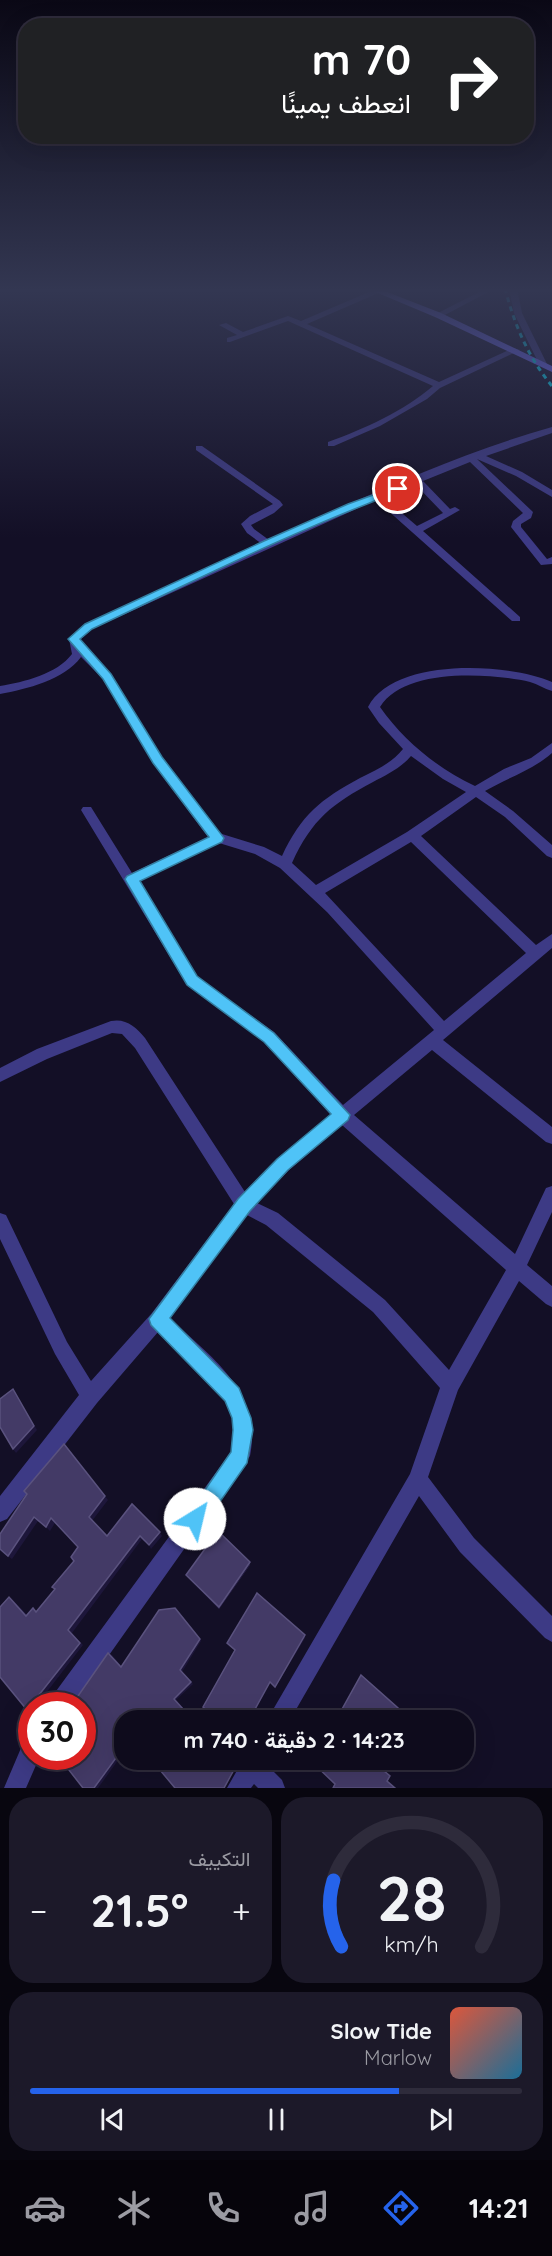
<!DOCTYPE html>
<html lang="ar">
<head>
<meta charset="utf-8">
<style>
	:root { --surface:#0e0b1c; --page:#1c1929; --text:#f1f3f6; --muted:#9b9ba3; --line:#2e2b3b; --accent:#2563eb }
	body { margin:0; font-family:Quicksand,Vazirmatn,sans-serif; background:var(--page); color:var(--text); direction:rtl; height:100vh; display:flex; flex-direction:column; font-size:22px; white-space:nowrap }
	* { box-sizing:border-box; margin:0 }
	p { font-size:20px; color:var(--muted) }
	.icon { flex:none; width:33px; height:33px; fill:none; stroke:currentColor; stroke-width:2; stroke-linecap:round; stroke-linejoin:round }
	.map { position:relative; height:1788px; overflow:hidden; direction:ltr }
	.drawer { display:flex; flex-direction:column; gap:9px; padding:9px; background:#08060f; flex:1 }
	.drawer>* { flex:none }
	.banner { position:absolute; left:18px; top:18px; width:516px; height:126px; border-radius:24px; box-shadow:0 6px 24px #0002,0 0 0 2px var(--line); direction:rtl; background:#202124; color:#fff; overflow:hidden }
	.speed { position:absolute; left:18px; top:1692px; display:flex; gap:12px; font-size:30px; font-weight:700; text-align:center }
	.speed>* { display:grid; place-content:center; width:78px; height:78px; border-radius:50%; background:var(--surface); box-shadow:0 6px 24px #0002,0 0 0 2px var(--line); line-height:1 }
	.speed .limit { border:9px solid #d22; background:#fff; color:#111 }
	.pin { position:absolute; display:grid; place-items:center; width:51px; height:51px; color:#fff; margin:-26px; border:3px solid #fff; border-radius:50%; box-shadow:0 2px 6px #0007 }
	.me { position:absolute; width:66px; margin:-33px; rotate:36deg; stroke-linejoin:round; filter:drop-shadow(0 0 4px #0008) }
	.turn { display:flex; align-items:center; gap:21px; height:126px; padding:0 24px; font-size:27px }
	.turn .icon { width:78px; height:78px; stroke-width:2.5 }
	.turn b { display:block; font-size:42px; line-height:51px }
	.big { font-size:45px; font-weight:700; line-height:1.1 }
	.drawer .tile { flex:1; display:flex; flex-direction:column; justify-content:center; gap:9px; min-width:0; padding:0 21px; border-radius:24px; background:var(--page) }
	.drawer .dial { align-items:center; gap:0 }
	.dial svg { height:156px; overflow:visible; fill:none; stroke:var(--line); stroke-width:7; stroke-linecap:round; text-anchor:middle }
	.dial text { fill:var(--text); stroke:none }
	.song { display:flex; align-items:center; gap:18px }
	.cover { width:72px; height:72px; border-radius:9px; background:linear-gradient(135deg,hsl(10 70% 55%),hsl(200 70% 35%)) }
	.played { height:6px; border-radius:3px; background:linear-gradient(90deg,var(--accent) 75%,var(--line) 75%) }
	.keys { display:flex; justify-content:space-around; direction:ltr }
	.heat { display:flex; justify-content:space-between; align-items:center; font-size:33px; direction:ltr }
	.drawer .tiles { flex:1; display:grid; gap:9px; grid-template-columns:1fr 1fr }
	.tile:last-child { grid-column:span 2 }
	.trip { position:absolute; left:114px; top:1710px; width:360px; height:60px; border-radius:24px; background:var(--surface); box-shadow:0 6px 24px #0002,0 0 0 2px var(--line); font-weight:700; line-height:60px; text-align:center; direction:rtl }
	.menu { display:flex; height:96px; justify-content:space-around; align-items:center; background:#06040b; color:var(--muted) }
	.menu .icon { width:42px; height:42px }
	.menu .current { color:var(--accent) }
	.menu b { font-size:27px; color:var(--text) }
	.map>svg:first-child { display:block }
	.lines { fill:none; stroke-linecap:round; stroke-linejoin:round }
	.minor { fill:#3d3a85; fill-rule:evenodd }
	.secondary { fill:#6f6bff; fill-rule:evenodd }
	.rail { stroke:#00e5ff; stroke-width:3; stroke-dasharray:5 4.5; stroke-linecap:butt }
	.wall { fill:#312854 }
	.shaded-wall { fill:#1d163a }
	.building { fill:#433a66; stroke:#5a527e; stroke-width:1.5 }
	.route { fill:#4fc3f7; stroke:#337fa1; stroke-width:1.5 }
</style>
</head>
<body>
<div class="map">
<svg width="552" height="1788" viewBox="0 0 552 1788">
	<rect width="100%" height="100%" fill="#130f26"/>
	<g class="lines">
		<g class="minor">
			<path d="M 487,288 L 496,288 L 441,317 L 434,315 Z"/>
			<path d="M 509,288 L 517,288 L 522,313 L 547,364 L 546,366 L 539,364 L 514,313 Z"/>
			<path d="M 376,289 L 383,291 L 307,324 L 439,382 L 513,348 L 520,350 L 440,388 L 427,399 L 380,426 L 334,446 L 328,446 L 328,442 C 364,429 404,411 433,386 L 288,321 L 230,342 L 227,342 L 227,338 L 237,335 L 219,325 L 226,323 L 243,332 L 288,316 L 301,321 Z"/>
			<path d="M 552,427 L 552,433 L 486,456 L 522,472 L 552,490 L 552,497 L 516,476 L 477,459 L 533,512 L 531,518 L 521,524 L 521,527 L 547,559 L 552,557 L 552,564 L 541,565 L 511,527 L 513,521 L 523,513 L 470,462 L 423,481 L 450,509 L 455,507 L 460,510 L 423,531 L 520,617 L 520,621 L 512,621 L 376,500 L 92,629 L 80,640 L 111,674 L 161,757 L 216,830 L 222,834 L 264,847 L 282,856 C 301,815 321,799 360,778 C 376,770 392,763 403,749 L 379,723 L 368,707 C 394,657 508,663 552,682 L 552,691 C 544,689 538,684 530,682 C 491,673 404,667 380,707 C 404,741 437,768 475,786 L 504,769 L 531,758 L 552,743 L 552,753 C 533,770 507,778 485,791 L 513,811 L 552,845 L 552,858 L 547,856 L 505,817 L 476,797 L 421,836 L 536,945 L 552,934 L 552,948 L 443,1040 L 552,1127 L 552,1144 L 546,1142 L 432,1050 L 354,1115 L 515,1254 L 546,1188 L 552,1186 L 552,1212 L 527,1265 L 552,1286 L 552,1307 L 546,1304 L 519,1281 L 458,1390 L 428,1477 L 474,1538 L 552,1616 L 552,1642 L 545,1638 L 460,1552 L 419,1496 L 290,1720 L 267,1720 L 410,1474 L 440,1388 L 373,1312 L 266,1225 L 247,1215 L 170,1318 C 211,1358 263,1391 250,1456 L 73,1706 L 48,1706 L 51,1698 L 231,1452 C 234,1439 235,1423 230,1410 C 222,1386 178,1351 158,1332 L 97,1403 L 7,1519 L 0,1522 L 0,1496 L 79,1395 L 55,1354 L 0,1239 L 0,1213 L 6,1215 L 67,1342 L 91,1381 L 152,1313 L 234,1204 L 135,1048 L 122,1034 L 112,1033 L 47,1059 L 0,1082 L 0,1068 L 37,1049 L 111,1021 C 126,1018 136,1027 145,1038 L 245,1192 L 277,1160 L 331,1115 L 264,1042 L 187,985 L 81,810 L 83,807 L 91,807 L 132,873 L 208,837 L 153,763 L 103,679 L 81,657 C 64,680 27,689 0,694 L 0,686 C 24,682 57,674 72,654 L 69,639 L 84,625 L 262,544 L 247,533 L 241,524 L 250,516 L 273,504 L 196,450 L 196,446 L 202,446 L 280,501 L 283,505 L 274,513 L 251,525 L 254,529 L 269,540 C 360,499 456,454 552,427 ZM 415,484 L 443,513 L 417,526 L 383,497 ZM 411,756 L 443,779 L 466,792 L 407,832 L 316,885 L 292,863 C 312,819 332,804 373,782 C 386,775 401,768 411,756 ZM 411,842 L 526,953 L 444,1021 L 325,893 ZM 219,843 L 255,854 L 280,868 L 327,912 L 434,1030 L 343,1105 L 274,1032 L 197,977 L 138,882 ZM 342,1125 L 506,1270 L 449,1370 L 385,1300 L 278,1213 L 257,1203 L 289,1170 Z"/>
			<path d="M 32,1738 L 32,1756 L 40,1756 L 26,1788 L 4,1788 L 24,1741 Z"/>
			<path d="M 243,1760 L 267,1760 L 266,1764 L 282,1780 L 285,1788 L 258,1788 L 254,1784 L 251,1788 L 227,1788 Z"/>
		</g>
		<path class="secondary" d="M 366,288 L 377,288 L 441,313 L 552,366 L 552,372 L 435,317 Z"/>
		<path class="rail" d="M 505,288 C 514,324 528,357 552,386"/>
	</g>
	<path class="wall" d="M 250,1562 L 250,1565 L 219,1609 L 188,1577 L 186,1575 Z"/>
	<g class="shaded-wall">
		<path d="M 13,1389 L 37,1430 L 16,1453 L 13,1449 Z"/>
		<path d="M 105,1496 L 108,1500 L 92,1521 L 89,1517 Z"/>
		<path d="M 34,1517 L 38,1521 L 12,1559 L 8,1556 Z"/>
		<path d="M 51,1518 L 55,1523 L 50,1531 L 46,1527 Z"/>
		<path d="M 160,1532 L 162,1536 L 151,1549 L 149,1545 Z"/>
		<path d="M 140,1536 L 142,1539 L 72,1633 L 83,1645 L 36,1706 L 32,1706 L 32,1711 L 27,1710 L 68,1630 Z"/>
		<path d="M 250,1562 L 250,1565 L 219,1609 L 219,1607 Z"/>
		<path d="M 9,1597 L 13,1600 L 31,1619 L 26,1616 Z"/>
		<path d="M 305,1635 L 305,1638 L 275,1688 L 275,1687 Z"/>
		<path d="M 200,1639 L 201,1641 L 182,1672 L 193,1684 L 176,1700 L 194,1720 L 193,1720 L 174,1699 L 180,1670 Z"/>
		<path d="M 108,1653 L 112,1655 L 124,1669 L 121,1667 Z"/>
		<path d="M 270,1682 L 250,1720 L 249,1720 Z"/>
		<path d="M 124,1747 L 124,1752 L 98,1788 L 94,1788 Z"/>
	</g>
	<g class="building">
		<path d="M 13,1389 L 34,1426 L 13,1449 L 0,1427 L 0,1399 Z"/>
		<path d="M 64,1444 L 105,1496 L 89,1517 L 107,1536 L 132,1504 L 160,1532 L 149,1545 L 140,1536 L 68,1630 L 80,1643 L 27,1710 L 0,1677 L 0,1607 L 9,1597 L 26,1616 L 33,1608 L 36,1612 L 55,1589 L 52,1587 L 74,1561 L 71,1557 L 78,1547 L 51,1518 L 46,1527 L 34,1517 L 8,1556 L 0,1549 L 0,1534 L 27,1494 L 24,1491 Z"/>
		<path d="M 218,1531 L 250,1562 L 219,1607 L 186,1575 Z"/>
		<path d="M 257,1593 L 305,1635 L 275,1687 L 270,1682 L 249,1720 L 218,1720 L 203,1707 L 235,1650 L 227,1643 Z"/>
		<path d="M 175,1608 L 200,1639 L 180,1670 L 191,1682 L 174,1699 L 193,1720 L 124,1720 L 124,1747 L 94,1788 L 83,1788 L 58,1756 L 82,1756 L 82,1706 L 71,1706 L 108,1653 L 121,1667 L 159,1610 Z"/>
		<path d="M 361,1675 L 398,1708 L 392,1720 L 336,1720 Z"/>
		<path d="M 168,1760 L 227,1760 L 235,1768 L 224,1788 L 175,1788 L 160,1770 Z"/>
		<path d="M 310,1760 L 371,1760 L 390,1776 L 387,1781 L 395,1788 L 333,1788 L 335,1784 Z"/>
	</g>
	<linearGradient id="sky" x2="0" y2="1"><stop stop-color="#0a0815"/><stop offset="0.54" stop-color="#333752"/><stop offset="1" stop-color="#333752" stop-opacity="0"/></linearGradient>
	<rect width="552" height="538" fill="url(#sky)"/>
	<path class="route" d="M 398,486 L 401,487 L 401,491 C 295,530 194,581 92,629 L 80,639 L 111,674 L 162,757 L 224,838 L 222,842 L 140,881 L 197,976 L 274,1033 L 350,1115 L 348,1120 L 288,1170 L 250,1211 L 170,1318 L 239,1388 L 251,1418 L 253,1430 L 247,1463 L 203,1526 L 195,1529 L 188,1526 L 185,1519 L 231,1452 L 233,1430 L 232,1418 L 225,1401 L 151,1325 L 149,1319 L 238,1199 L 277,1159 L 331,1114 L 264,1042 L 187,985 L 127,883 L 125,879 L 127,876 L 209,837 L 153,763 L 103,679 L 68,639 L 85,624 L 264,541 L 348,504 Z"/>
</svg>
<div class="speed"><div class="limit">30</div></div>
<div class="pin" style="left:398px;top:489px;background:#d93025"><svg class="icon" aria-label="arrive" viewBox="0 0 24 24"><path d="M6 21V4h12l-3 4 3 4H6"/></svg></div>
<svg class="me" style="left:195px;top:1519px" viewBox="-20 -20 40 40"><circle r="19" fill="#fff"/><path d="M0-13L10 11 0 6-10 11z" fill="#4fc3f7"/></svg>
<div class="trip">14:23 · 2 دقيقة · 740 m</div>
<div class="banner">
<div class="turn"><svg class="icon" aria-label="right" viewBox="0 0 24 24"><path d="M7 20v-9h11M14 6l5 5-5 5"/></svg><div><b>70 m</b>انعطف يمينًا</div></div>
</div>
</div>
<section class="drawer">
<div class="tiles">
<div class="tile dial"><svg viewBox="0 0 100 80">
<path d="M14 69A42 42 0 1 1 86 69"/>
<path d="M14 69A42 42 0 0 1 10 35" stroke="#2563eb"/>
<text x="50" y="56" font-size="32" font-weight="700">28</text>
<text x="50" y="72" font-size="11">km/h</text>
</svg></div>
<div class="tile"><p>التكييف</p>
<div class="heat"><a>−</a><b class="big">21.5°</b><a>+</a></div>
</div>
<div class="tile">
<div class="song"><i class="cover"></i><div><b>Slow Tide</b><p>Marlow</p></div></div>
<div class="played"></div>
<div class="keys"><svg class="icon" aria-label="previous" viewBox="0 0 24 24"><path d="M18 5L8 12l10 7zM5 5v14"/></svg><svg class="icon" aria-label="pause" viewBox="0 0 24 24"><path d="M8 5v14M16 5v14"/></svg><svg class="icon" aria-label="next" viewBox="0 0 24 24"><path d="M6 5l10 7-10 7zM19 5v14"/></svg></div>
</div>
</div>
</section>
<nav class="menu">
<b>14:21</b>
<svg class="icon current" aria-label="directions" viewBox="0 0 24 24"><path d="M12 3l9 9-9 9-9-9zM9 14v-3h6M13 9l2 2-2 2"/></svg>
<svg class="icon" aria-label="music" viewBox="0 0 24 24"><path d="M9 18V5l10-2v13"/><circle cx="6" cy="18" r="3"/><circle cx="16" cy="16" r="3"/></svg>
<svg class="icon" aria-label="phone" viewBox="0 0 24 24"><path d="M5 4h4l2 5-3 2q2 4 5 5l2-3 5 2v4C11 20 4 13 5 4z"/></svg>
<svg class="icon" aria-label="climate" viewBox="0 0 24 24"><path d="M12 3v18M4 7l16 10M4 17L20 7"/></svg>
<svg class="icon" aria-label="car" viewBox="0 0 24 24"><path d="M5 17H2v-5l4-1 3-4h7l3 4 3 1v5h-3M9 17h6M6 11h13"/><circle cx="7" cy="17" r="2"/><circle cx="17" cy="17" r="2"/></svg>
</nav>
</body>
</html>
